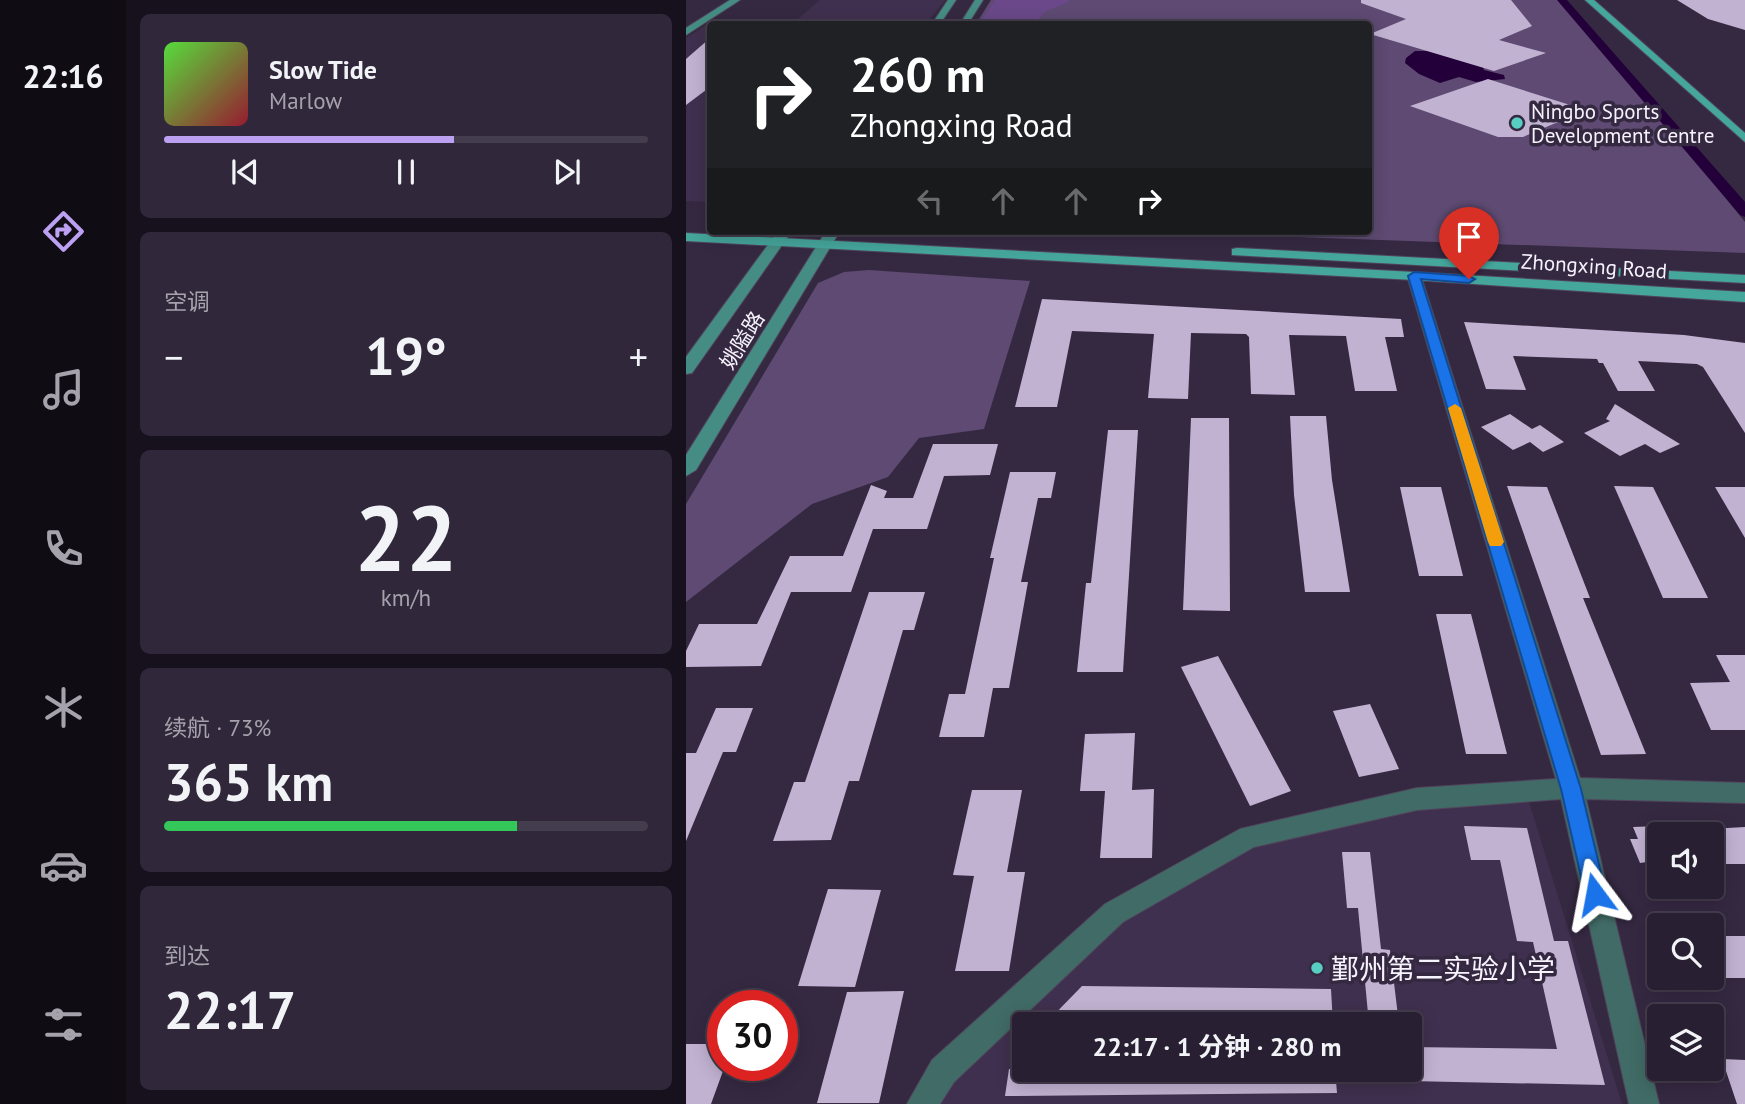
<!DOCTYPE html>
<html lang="zh">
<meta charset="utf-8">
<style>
body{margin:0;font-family:"PT Sans","Noto Sans SC",sans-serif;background:#30273a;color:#f1f3f6;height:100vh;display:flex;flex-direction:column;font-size:26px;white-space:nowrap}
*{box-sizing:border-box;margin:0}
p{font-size:23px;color:#a5a2ac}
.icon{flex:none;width:38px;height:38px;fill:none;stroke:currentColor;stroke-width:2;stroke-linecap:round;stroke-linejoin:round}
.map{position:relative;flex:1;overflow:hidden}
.panel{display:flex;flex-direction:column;gap:14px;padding:14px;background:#16111c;width:560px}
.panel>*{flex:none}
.guide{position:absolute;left:21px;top:21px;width:665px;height:214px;border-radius:7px;box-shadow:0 4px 18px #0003,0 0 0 2px #443d4d;background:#202124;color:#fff;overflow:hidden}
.controls{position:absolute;left:961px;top:822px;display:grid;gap:14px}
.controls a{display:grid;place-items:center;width:77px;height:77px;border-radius:7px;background:#281f32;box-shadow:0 4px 18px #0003,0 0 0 2px #443d4d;font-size:35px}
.speed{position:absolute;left:21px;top:990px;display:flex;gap:14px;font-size:35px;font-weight:700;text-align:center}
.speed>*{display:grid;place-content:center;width:91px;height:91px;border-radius:50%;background:#281f32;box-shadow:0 4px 18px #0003,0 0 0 2px #443d4d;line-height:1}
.speed .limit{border:10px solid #d22;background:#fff;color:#111}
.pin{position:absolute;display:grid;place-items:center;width:60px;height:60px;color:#fff;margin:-72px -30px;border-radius:50% 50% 50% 0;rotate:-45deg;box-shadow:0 0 7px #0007}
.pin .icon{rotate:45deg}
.me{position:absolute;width:77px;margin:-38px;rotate:347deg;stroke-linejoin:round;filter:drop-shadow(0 0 5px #0008)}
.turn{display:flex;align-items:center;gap:24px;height:147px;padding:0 28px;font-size:32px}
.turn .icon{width:91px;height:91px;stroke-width:2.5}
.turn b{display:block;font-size:49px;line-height:60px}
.lanes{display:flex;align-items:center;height:66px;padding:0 28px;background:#0003;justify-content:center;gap:35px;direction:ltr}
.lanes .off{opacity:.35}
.big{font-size:52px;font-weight:700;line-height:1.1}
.panel .card{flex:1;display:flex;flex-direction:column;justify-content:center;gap:10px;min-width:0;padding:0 24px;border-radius:10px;background:#30273a}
.panel .dial{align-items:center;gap:0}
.dial b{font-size:91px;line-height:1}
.song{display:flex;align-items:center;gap:21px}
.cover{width:84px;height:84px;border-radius:10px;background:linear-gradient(135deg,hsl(110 70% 55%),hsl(350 70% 35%))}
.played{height:7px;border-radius:4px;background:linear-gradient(90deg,#bca0f2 60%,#443d4d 60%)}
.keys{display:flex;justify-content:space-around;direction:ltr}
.heat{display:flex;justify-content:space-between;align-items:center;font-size:38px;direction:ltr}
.charge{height:10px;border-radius:5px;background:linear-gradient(90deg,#34c759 73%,#443d4d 0)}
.trip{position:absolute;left:326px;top:1012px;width:410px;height:70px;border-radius:7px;background:#281f32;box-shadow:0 4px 18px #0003,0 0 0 2px #443d4d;font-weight:700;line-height:70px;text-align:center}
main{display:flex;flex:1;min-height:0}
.dock{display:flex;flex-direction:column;width:126px;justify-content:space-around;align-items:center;background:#100c14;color:#a5a2ac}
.dock .icon{width:49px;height:49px}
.dock .active{color:#bca0f2}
.dock b{font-size:32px;color:#f1f3f6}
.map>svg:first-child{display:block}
.built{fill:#40304f;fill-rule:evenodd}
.green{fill:#5e4a72}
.forest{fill:#6a4889}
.water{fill:#23003a}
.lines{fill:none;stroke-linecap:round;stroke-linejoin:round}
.canal{fill:#23003a;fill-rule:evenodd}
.building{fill:#c2b2d2}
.street-casing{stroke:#50455c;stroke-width:2}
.secondary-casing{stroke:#50455c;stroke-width:2}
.primary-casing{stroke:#50455c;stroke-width:2}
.street{fill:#416b66;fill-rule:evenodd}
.secondary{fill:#458d84;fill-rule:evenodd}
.primary{fill:#45a69c;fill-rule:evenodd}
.route{fill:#1a73e8;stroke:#114b97;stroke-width:2}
.slow{fill:#f59e0b}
.poi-dot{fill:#57cec1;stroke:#352942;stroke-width:2.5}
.labels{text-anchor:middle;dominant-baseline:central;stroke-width:7;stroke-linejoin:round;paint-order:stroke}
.far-poi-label{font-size:21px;fill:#f7f3fd;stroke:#352942;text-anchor:start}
.far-street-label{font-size:21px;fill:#f7f3fd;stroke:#352942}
.near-poi-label{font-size:28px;fill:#f7f3fd;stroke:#352942;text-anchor:start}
</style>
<main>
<nav class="dock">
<b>22:16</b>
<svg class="icon active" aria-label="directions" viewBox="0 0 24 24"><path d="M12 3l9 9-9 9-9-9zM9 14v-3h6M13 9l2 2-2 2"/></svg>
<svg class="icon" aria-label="music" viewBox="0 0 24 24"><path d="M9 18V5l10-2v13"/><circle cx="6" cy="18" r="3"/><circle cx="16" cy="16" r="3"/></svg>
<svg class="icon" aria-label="phone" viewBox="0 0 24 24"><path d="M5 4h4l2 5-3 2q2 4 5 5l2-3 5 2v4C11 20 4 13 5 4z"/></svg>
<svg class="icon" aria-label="climate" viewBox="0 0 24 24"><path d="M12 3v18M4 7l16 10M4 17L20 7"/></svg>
<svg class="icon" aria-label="car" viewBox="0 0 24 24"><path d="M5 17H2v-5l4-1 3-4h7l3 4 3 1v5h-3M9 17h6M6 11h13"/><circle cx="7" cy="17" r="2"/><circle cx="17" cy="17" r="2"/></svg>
<svg class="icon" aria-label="filters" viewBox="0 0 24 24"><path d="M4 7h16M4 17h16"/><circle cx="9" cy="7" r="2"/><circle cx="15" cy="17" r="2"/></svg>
</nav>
<section class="panel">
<div class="card">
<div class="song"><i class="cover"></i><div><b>Slow Tide</b><p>Marlow</p></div></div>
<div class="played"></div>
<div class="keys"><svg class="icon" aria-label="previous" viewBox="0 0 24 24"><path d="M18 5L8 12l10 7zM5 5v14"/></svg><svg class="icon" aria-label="pause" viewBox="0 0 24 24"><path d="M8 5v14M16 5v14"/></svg><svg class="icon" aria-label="next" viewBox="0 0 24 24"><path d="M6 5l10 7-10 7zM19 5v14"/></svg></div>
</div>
<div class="card"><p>空调</p>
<div class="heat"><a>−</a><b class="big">19°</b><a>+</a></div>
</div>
<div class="card dial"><b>22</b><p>km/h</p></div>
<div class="card"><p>续航 · 73%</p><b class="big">365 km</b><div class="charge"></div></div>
<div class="card"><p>到达</p><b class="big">22:17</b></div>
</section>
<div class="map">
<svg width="1059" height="1104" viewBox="0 0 1059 1104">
<rect width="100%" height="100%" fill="#352942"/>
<!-- built -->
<path class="built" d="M134 0H259L240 24H24V202L0 201V38L28 20 112 19Z
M840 792 936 1104H236L428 913 563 837ZM338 1024H723V1069H338Z"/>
<!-- green -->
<path class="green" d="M305 0H879L1059 222V253L442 231H682V24H290Z
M183 270 344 281 298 429 233 438 202 477 126 504 0 602V504L132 283 158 272Z"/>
<!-- forest -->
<path class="forest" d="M309 0H381L383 2 360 11 347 24H293Z"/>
<!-- water -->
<path class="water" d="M729 51H745L797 67 798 70 818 75 819 79 790 82 773 77 754 83 733 74 719 63 720 58Z"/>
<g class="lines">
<!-- canal -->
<path class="canal" d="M871 0H881L1059 202V217L1054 215Z"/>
</g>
<!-- building -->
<path class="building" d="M675 0H825L846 26 813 40 860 53 808 71 684 34 720 19 675 3Z
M991 0H1059V30L1022 19Z
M24 38V87L0 105V59Z
M802 79 900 110 837 137H812L724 106Z
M356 299 715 319 718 337H699L711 391H669L660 336 603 335 609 395 565 394 563 337 560 334 505 333 502 399 462 398 468 334 386 331 371 407H329Z
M778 322 998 335 1059 343V433L1017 367 1011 364 952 361 969 391H932L917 363H913L911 359 827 356 840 390 800 389Z
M929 404 966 427 994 444 974 453 959 444 934 456 898 433 924 421 920 419Z
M824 414 846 429 854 425 878 442 857 452 844 442 827 450 795 427Z
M604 416H640L646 480 664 592H619L608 495Z
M505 418H543L544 611 497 610Z
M422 430H452L437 672H391L400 583H405Z
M247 444H312L304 475 258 476 241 529H187L165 592H105L75 666 0 667V651L13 624H71L104 556H157L185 485 201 491 198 498H227Z
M324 472H370L365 498H352L335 582H342L323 688H307L298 737H253L263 694H279L308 558H304Z
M821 486 861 487 904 598H897L960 754 915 755Z
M928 486 967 487 1022 598H977Z
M714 487H755L777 576H733Z
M1029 487H1059V538Z
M183 592H239L228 630H217L173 781H163L145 840 87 841 108 782H119Z
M750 614H785L821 754H780Z
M1030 655H1059V730H1025L1004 683 1044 682Z
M532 656 605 791 564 806 495 667Z
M684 704 713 769 673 777 647 711Z
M30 708H67L50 752H37L0 841V753H10Z
M449 733 446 790 468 789 466 858H414L419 791H394L399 734Z
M286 790H336L321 872H339L323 971H269L288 876 267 875Z
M778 826 841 828 868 941H882L919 1085 723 1081V1047L871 1049 847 942 831 941 814 860H785Z
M973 826V889L972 890 961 862 954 863 944 839H952L947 827Z
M1059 827V864H1040L1023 829Z
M656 852H684L695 949 704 950 713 1024H683L672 908H661Z
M142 889 195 890 169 987 112 986Z
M1026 936H1059V978H1026Z
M396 986 645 989 647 1024H359Z
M218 991 193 1103H131L161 992Z
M0 1044H37V1071L25 1104H0Z
M1036 1059 1059 1060V1104H1051Z
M323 1069H649L651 1093 319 1096Z"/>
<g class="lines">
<!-- street casing -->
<g class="street-casing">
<path id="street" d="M728 272 735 276 894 778 1059 783V803L900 799 973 1104H943L875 799 731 810 568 847 437 922 268 1082 254 1104H221L246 1060 419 904 554 829 731 788 870 779 721 276Z"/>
</g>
<!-- secondary casing -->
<g class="secondary-casing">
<path id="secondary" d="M44 0H54L0 35V28Z
M262 0H270L254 24H246Z
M289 0H297L282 24H274Z
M92 231H106L6 373 0 374V357Z
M140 231H154L10 470 0 476V455Z"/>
</g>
<!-- primary casing -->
<g class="primary-casing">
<path id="primary" d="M899 0H908L1059 133V142Z
M0 233 728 272 1059 292V302L728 280 0 241Z
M551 248 1059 275V283L546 255V249Z"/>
</g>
<!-- street -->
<use href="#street" class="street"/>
<!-- secondary -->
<use href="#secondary" class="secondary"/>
<!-- primary -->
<use href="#primary" class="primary"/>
</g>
<!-- route -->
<path class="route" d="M728 272 783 276 789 279 783 283 735 279 895 789 920 894 917 901 909 904 902 901 899 894 875 789 722 276Z"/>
<!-- slow -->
<path class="slow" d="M769 404 775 408 818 542 815 546H804L802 542 762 408Z"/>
<!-- markers -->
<g class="poi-dot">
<circle cx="831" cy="123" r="7"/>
<circle cx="631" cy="968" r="7"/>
</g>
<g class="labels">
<!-- far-poi labels -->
<g class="far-poi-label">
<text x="845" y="111">Ningbo Sports<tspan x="845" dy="24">Development Centre</tspan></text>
</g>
<!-- far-street labels -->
<g class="far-street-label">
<text transform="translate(908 266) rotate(4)">Zhongxing Road</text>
<text transform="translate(56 340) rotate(-58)">姚隘路</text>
</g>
<!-- near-poi labels -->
<g class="near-poi-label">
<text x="645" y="968">鄞州第二实验小学</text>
</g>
</g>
</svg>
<div class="controls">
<a><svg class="icon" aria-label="sound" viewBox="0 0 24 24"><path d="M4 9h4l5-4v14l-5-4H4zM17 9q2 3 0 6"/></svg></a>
<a><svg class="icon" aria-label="search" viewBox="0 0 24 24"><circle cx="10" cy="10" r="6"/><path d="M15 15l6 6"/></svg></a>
<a><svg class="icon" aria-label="layers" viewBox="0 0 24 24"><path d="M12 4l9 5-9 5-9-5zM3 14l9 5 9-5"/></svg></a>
</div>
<div class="speed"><div class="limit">30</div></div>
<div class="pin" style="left:783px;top:279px;background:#d93025"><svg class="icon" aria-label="arrive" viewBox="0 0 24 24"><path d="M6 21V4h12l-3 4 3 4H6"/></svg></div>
<svg class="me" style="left:909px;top:894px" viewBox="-20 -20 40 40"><path d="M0-17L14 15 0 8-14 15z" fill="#1a73e8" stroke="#fff" stroke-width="4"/></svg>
<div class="trip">22:17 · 1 分钟 · 280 m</div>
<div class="guide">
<div class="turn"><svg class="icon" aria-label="right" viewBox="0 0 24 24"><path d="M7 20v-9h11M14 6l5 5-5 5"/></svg><div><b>260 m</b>Zhongxing Road</div></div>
<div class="lanes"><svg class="icon off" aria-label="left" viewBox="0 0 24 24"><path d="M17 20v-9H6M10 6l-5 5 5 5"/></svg><svg class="icon off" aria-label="ahead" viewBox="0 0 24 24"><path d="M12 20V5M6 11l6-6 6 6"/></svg><svg class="icon off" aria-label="ahead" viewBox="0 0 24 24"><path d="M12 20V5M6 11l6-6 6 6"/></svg><svg class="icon" aria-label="right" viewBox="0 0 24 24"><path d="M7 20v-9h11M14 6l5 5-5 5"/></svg></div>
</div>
</div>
</main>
